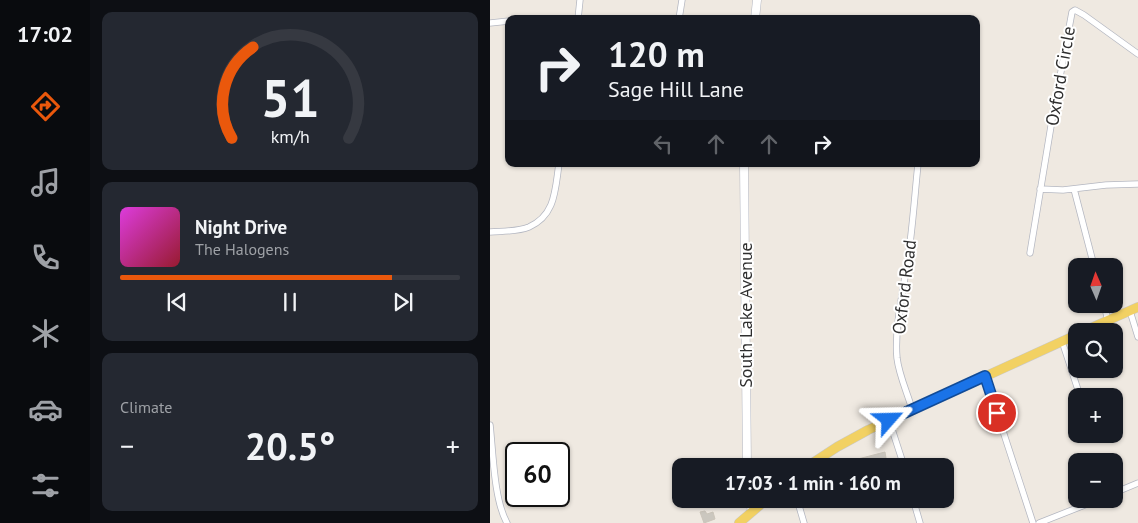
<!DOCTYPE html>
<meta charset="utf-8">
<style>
body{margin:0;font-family:"PT Sans",sans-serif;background:#242831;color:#f1f3f6;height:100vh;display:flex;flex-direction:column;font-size:19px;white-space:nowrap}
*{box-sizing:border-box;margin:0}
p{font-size:16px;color:#9ea1a6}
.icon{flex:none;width:28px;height:28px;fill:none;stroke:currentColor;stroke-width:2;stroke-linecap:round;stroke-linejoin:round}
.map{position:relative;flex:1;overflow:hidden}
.details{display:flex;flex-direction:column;gap:12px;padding:12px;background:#0d0f14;width:400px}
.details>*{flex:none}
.banner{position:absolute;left:15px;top:15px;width:475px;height:152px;border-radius:10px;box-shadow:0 1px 4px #0004;background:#171b24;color:#f1f3f6;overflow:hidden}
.needle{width:32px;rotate:358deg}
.tools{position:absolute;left:578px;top:258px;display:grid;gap:10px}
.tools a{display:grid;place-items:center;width:55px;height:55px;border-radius:10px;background:#171b24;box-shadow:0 1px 4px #0004;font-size:25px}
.speed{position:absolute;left:15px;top:442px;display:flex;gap:10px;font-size:25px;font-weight:700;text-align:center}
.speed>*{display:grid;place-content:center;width:65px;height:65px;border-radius:50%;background:#171b24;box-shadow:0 1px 4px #0004;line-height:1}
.speed .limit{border:2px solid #111;border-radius:8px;background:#fff;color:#111}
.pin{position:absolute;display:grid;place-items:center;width:42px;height:42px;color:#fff;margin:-21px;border:2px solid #fff;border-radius:50%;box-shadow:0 1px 5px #0007}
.me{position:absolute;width:55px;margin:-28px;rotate:65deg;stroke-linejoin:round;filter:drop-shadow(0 0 4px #0008)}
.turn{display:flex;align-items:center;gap:18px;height:105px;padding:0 20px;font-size:22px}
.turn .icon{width:65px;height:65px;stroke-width:2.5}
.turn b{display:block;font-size:35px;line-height:42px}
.lanes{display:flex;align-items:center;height:48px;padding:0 20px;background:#0003;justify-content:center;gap:25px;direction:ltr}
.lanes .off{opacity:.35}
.big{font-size:38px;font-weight:800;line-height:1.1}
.details .card{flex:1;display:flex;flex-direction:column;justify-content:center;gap:8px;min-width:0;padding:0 18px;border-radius:10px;background:#242831}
.details .dial{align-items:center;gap:0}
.dial svg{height:130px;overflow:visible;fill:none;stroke:#363941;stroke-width:7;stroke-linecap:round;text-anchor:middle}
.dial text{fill:#f1f3f6;stroke:none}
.song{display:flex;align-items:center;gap:15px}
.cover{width:60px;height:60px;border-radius:8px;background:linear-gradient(135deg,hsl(300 70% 55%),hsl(350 70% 35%))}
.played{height:5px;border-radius:2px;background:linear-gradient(90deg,#ea580c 80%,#363941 80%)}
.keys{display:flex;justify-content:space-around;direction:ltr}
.heat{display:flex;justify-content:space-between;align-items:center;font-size:28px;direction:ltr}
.trip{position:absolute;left:182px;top:458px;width:282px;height:50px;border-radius:10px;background:#171b24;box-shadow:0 1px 4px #0004;font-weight:800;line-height:50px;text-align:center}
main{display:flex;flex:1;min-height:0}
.dock{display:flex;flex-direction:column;width:90px;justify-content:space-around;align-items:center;background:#090b0e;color:#9ea1a6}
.dock .icon{width:35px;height:35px}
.dock .on{color:#ea580c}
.dock b{font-size:22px;color:#f1f3f6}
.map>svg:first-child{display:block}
.building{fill:#cbc7bf;stroke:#cbc5ba}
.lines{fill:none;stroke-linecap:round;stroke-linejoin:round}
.street-casing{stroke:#b4b7c1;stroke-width:7}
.secondary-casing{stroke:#b4b7c1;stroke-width:9}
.primary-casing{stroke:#c9c9c9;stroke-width:10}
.street{stroke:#fff;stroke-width:5.5}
.secondary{stroke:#fff;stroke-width:8}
.primary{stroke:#f2d163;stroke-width:9}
.route-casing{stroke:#114b97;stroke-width:12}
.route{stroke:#1a73e8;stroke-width:9}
.labels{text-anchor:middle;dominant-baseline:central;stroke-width:4;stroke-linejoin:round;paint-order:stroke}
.street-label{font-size:18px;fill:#2e2e2e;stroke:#fff}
</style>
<main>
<nav class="dock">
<b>17:02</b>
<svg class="icon on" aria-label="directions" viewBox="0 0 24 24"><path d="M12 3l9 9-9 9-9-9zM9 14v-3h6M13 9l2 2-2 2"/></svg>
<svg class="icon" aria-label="music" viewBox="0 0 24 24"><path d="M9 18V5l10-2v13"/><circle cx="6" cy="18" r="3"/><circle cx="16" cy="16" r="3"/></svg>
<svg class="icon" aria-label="phone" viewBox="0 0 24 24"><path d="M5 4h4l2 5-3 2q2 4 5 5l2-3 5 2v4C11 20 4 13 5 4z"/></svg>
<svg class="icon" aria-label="climate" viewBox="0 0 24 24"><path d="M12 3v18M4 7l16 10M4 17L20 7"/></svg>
<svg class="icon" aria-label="car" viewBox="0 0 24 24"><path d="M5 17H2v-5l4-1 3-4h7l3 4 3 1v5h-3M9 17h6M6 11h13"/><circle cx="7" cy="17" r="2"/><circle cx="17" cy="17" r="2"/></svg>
<svg class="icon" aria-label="filters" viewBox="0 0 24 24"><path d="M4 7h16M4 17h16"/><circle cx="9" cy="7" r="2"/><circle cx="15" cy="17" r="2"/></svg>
</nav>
<section class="details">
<div class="card dial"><svg viewBox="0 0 100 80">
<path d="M14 69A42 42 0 1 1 86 69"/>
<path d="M14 69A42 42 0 0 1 27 13" stroke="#ea580c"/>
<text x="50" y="56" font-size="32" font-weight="700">51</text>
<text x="50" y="72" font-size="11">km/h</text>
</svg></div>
<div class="card">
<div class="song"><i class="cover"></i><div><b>Night Drive</b><p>The Halogens</p></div></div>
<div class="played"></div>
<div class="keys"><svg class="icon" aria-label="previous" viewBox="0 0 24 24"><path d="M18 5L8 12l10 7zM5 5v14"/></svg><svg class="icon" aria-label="pause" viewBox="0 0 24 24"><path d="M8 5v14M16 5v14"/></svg><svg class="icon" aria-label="next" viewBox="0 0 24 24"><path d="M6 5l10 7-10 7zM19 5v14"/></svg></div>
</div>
<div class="card"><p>Climate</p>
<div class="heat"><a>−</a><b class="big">20.5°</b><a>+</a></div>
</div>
</section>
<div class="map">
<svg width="648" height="523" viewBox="0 0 648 523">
<rect width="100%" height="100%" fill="#efe9e1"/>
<!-- building -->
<path class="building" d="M395 452 396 458 392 459 394 465 380 466V463L370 465 368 459Z
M215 511 217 514 223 512 225 519 214 523 210 512Z"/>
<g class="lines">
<!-- street casing -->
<g class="street-casing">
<path id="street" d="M88 19 90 0
M189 19 192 0
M0 23 19 21
M550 189 573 190 616 185 648 184
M584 189 604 266
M0 232C12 231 27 232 39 227 66 215 65 189 69 164
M540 253 562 120 582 12 585 10 594 15 648 54
M614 304 618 321
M640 311 648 337
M572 341 590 396
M495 376 543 523
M422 409C417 392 409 375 407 358 404 325 415 284 419 251 423 222 425 193 428 164
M399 420 414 466
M0 425C3 452 4 500 17 523
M624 493 648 483
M307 499 314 523
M423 499 430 523
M549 523 610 499"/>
</g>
<!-- secondary casing -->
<g class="secondary-casing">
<path id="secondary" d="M265 19 267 0
M254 164 257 466
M259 499 262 511"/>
</g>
<!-- primary casing -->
<g class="primary-casing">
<path id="primary" d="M594 331 648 307
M318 466 347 447 378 430 586 335
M249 523 277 499"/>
</g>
<!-- street -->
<use href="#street" class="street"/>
<!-- secondary -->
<use href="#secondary" class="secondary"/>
<!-- primary -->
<use href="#primary" class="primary"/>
</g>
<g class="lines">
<!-- route casing -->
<g class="route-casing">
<path id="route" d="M399 420 495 376 507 413"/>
</g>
<!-- route -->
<use href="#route" class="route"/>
</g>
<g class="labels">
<!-- street labels -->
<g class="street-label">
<text transform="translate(570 76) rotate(-80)">Oxford Circle</text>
<text transform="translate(414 287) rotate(-83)">Oxford Road</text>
<text transform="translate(255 315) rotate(-90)">South Lake Avenue</text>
</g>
</g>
</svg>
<div class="tools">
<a><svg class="needle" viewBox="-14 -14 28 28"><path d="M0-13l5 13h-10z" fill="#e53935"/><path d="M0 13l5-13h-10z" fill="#9ea1a6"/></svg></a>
<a><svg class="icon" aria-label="search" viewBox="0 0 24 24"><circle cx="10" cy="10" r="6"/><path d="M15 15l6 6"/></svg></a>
<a>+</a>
<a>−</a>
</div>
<div class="speed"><div class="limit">60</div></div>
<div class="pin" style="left:507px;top:413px;background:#d93025"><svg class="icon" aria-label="arrive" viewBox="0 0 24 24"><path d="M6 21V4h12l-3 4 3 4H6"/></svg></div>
<svg class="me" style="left:399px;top:420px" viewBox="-20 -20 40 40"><path d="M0-17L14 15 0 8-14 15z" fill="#1a73e8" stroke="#fff" stroke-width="4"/></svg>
<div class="trip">17:03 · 1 min · 160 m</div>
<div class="banner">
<div class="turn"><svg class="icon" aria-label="right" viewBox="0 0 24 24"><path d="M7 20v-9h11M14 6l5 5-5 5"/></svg><div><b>120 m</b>Sage Hill Lane</div></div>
<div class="lanes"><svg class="icon off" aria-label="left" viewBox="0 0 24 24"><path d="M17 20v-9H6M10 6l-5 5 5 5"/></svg><svg class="icon off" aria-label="ahead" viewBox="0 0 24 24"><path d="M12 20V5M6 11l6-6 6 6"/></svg><svg class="icon off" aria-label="ahead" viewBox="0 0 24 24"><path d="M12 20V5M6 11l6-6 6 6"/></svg><svg class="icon" aria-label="right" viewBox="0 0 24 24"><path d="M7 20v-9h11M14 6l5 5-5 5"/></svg></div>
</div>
</div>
</main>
